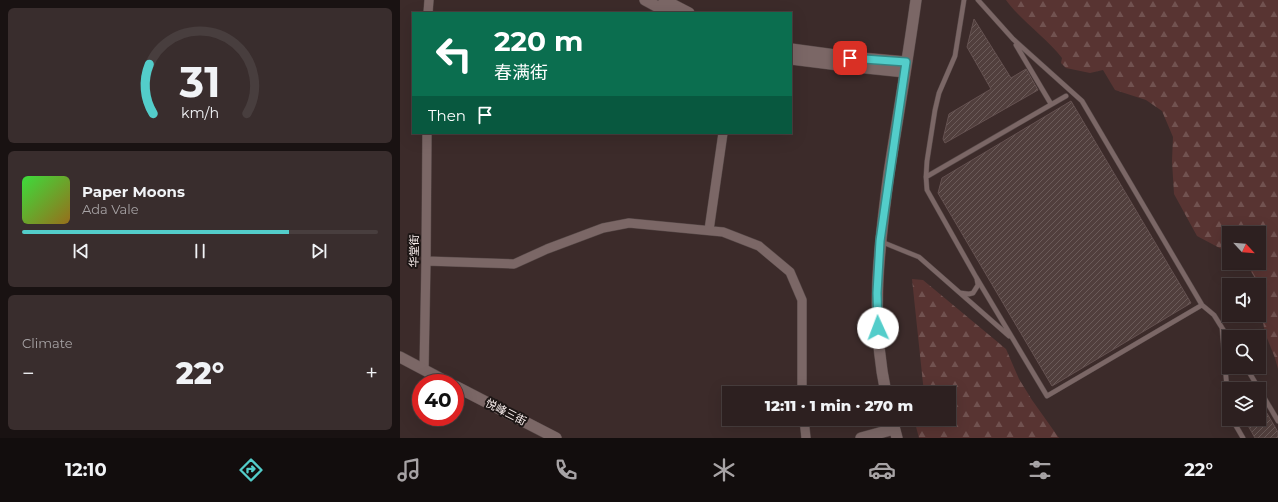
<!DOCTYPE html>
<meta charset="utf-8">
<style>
body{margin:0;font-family:Montserrat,"Noto Sans SC",sans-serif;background:#392d2d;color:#f1f3f6;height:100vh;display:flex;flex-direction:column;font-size:15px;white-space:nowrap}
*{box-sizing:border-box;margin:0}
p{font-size:13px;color:#a7a3a5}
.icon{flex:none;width:22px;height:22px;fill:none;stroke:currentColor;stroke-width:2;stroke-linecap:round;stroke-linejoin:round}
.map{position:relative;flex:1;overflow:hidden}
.panel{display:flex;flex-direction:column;gap:8px;padding:8px;background:#191212;width:400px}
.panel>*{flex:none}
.guide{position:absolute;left:12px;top:12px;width:380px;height:122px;border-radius:0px;box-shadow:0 4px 16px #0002,0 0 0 1px #483e3e;background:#0b6e4f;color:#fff;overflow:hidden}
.needle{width:26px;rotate:116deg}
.fabs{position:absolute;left:822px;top:226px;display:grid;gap:8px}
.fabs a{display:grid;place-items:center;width:44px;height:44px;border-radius:0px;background:#2d2020;box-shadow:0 4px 16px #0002,0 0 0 1px #483e3e;font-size:20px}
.speed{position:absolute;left:12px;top:374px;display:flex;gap:8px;font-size:20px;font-weight:700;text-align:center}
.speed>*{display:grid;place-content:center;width:52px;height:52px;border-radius:50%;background:#2d2020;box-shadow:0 4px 16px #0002,0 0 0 1px #483e3e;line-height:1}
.speed .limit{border:6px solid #d22;background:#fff;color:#111}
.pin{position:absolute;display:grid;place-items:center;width:34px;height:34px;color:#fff;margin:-17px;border-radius:8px;box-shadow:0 2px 6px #0006}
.me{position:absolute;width:44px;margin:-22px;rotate:358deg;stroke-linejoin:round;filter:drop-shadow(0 0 3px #0008)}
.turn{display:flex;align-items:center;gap:14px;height:84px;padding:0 16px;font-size:18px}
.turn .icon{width:52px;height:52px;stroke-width:2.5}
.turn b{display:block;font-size:28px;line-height:34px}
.then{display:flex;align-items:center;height:38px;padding:0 16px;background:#0003;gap:8px;font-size:15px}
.big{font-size:30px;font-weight:800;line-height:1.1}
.panel .widget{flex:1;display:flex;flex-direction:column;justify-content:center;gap:6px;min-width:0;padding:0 14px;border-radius:6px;background:#392d2d}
.panel .dial{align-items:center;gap:0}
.dial svg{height:104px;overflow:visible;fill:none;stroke:#483e3e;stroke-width:7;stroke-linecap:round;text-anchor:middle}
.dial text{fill:#f1f3f6;stroke:none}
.song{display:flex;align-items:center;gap:12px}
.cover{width:48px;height:48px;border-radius:6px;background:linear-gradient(135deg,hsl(120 70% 55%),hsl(40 70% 35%))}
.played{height:4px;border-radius:2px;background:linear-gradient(90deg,#53cdca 75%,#483e3e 75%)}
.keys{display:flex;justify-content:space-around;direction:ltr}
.heat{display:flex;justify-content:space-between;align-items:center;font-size:22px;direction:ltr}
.trip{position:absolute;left:322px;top:386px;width:234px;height:40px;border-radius:0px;background:#2d2020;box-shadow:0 4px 16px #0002,0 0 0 1px #483e3e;font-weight:800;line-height:40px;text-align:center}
.tab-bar{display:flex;height:64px;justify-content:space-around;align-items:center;background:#120d0d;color:#a7a3a5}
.tab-bar .icon{width:28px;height:28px}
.tab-bar .active{color:#53cdca}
.tab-bar b{font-size:18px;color:#f1f3f6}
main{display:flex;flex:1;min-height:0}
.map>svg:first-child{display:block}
.forest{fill:url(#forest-firs)}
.building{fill:url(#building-hatch);stroke:#655251}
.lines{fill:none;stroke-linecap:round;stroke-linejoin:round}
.service-casing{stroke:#564847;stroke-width:5.5}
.minor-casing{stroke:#564847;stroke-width:10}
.tertiary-casing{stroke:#564847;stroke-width:12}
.service{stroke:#7b6766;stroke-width:4.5}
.minor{stroke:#7b6766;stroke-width:9}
.tertiary{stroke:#7b6766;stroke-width:11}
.route-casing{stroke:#368583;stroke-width:10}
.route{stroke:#53cdca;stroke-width:7}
.labels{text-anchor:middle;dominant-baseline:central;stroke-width:4;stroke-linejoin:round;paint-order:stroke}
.street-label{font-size:11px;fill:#fcf1f0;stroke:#1d1615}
</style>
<main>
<section class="panel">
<div class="widget dial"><svg viewBox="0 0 100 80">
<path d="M14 69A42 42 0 1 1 86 69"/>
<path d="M14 69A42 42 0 0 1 11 31" stroke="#53cdca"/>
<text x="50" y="56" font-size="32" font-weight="700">31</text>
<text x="50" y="72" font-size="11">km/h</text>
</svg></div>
<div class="widget">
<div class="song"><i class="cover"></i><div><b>Paper Moons</b><p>Ada Vale</p></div></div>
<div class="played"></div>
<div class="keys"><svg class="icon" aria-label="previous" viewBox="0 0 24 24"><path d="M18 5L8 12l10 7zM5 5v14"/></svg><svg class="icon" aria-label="pause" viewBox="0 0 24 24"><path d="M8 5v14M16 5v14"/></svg><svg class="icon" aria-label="next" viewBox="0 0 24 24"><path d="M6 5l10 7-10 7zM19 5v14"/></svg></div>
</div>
<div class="widget"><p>Climate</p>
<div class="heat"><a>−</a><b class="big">22°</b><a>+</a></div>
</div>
</section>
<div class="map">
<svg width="878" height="438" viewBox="0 0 878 438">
<defs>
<pattern id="forest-firs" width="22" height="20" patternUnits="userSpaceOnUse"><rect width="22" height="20" fill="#583432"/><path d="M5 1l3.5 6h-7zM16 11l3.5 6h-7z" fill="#715250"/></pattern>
<pattern id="building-hatch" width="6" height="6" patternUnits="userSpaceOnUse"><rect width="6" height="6" fill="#513f3d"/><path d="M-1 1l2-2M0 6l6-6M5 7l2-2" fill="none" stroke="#6b5b59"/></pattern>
</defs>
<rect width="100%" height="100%" fill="#3c2b2a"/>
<!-- forest -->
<path class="forest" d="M606 0H878V369L875 358 865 333 860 306 859 285 849 268 844 263H859V233H829V253L797 236 774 194 772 161 773 137 762 111 746 100 715 90 703 70 690 73 666 68 661 63 662 58C646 37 622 22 606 0Z
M512 279 523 280 606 349 619 379 632 400 659 438H519L514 419H549V393H524Z"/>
<!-- building -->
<path class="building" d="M574 19 611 78 626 69 638 90 545 143 543 139 549 114 591 89 567 47Z
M671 101 791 303 652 386 538 193 542 178Z
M865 410 878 432V438H855L846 422 851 419H859V414Z"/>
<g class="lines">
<!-- service casing -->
<g class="service-casing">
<path id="service" d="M564 0 555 56 539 93 535 110 527 161 526 177 527 190 576 277 647 396 802 305 682 101 613 39 578 0
M616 45 651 104
M526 177 666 96
M482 242 519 257 609 336
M561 293 569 294 573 293 578 285 577 280
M802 305 814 315 829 339
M822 328 829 414
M846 367 878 421
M859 406 866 402
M832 419 843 438"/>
</g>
<!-- minor casing -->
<g class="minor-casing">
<path id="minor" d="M28 13 29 0
M309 230 323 133
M26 261 114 264 147 249 203 228 229 223 323 232 359 246 390 272 402 300V393
M24 370 26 261 27 133
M404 419 406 438"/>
</g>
<!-- tertiary casing -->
<g class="tertiary-casing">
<path id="tertiary" d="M245 0 269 13
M264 0 289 13
M391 49 450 57 506 62
M391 59 447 66 505 72
M0 357 49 383
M55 386 156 438
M486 393C470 319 479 247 489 173 498 116 508 58 516 0
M492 419 497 438
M461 438 494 429"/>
</g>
<!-- service -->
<use href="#service" class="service"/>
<!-- minor -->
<use href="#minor" class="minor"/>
<!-- tertiary -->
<use href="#tertiary" class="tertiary"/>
</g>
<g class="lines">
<!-- route casing -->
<g class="route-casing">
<path id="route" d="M450 58 506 62 480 241 477 293 478 328"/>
</g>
<!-- route -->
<use href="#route" class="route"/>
</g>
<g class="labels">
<!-- street labels -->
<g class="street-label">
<text transform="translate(14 251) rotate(-89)">华堂街</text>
<text transform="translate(106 412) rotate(27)">悦峰三街</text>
</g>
</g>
</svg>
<div class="fabs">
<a><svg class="needle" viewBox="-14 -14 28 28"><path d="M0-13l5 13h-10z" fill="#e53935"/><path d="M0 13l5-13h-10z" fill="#a7a3a5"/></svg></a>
<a><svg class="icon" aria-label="sound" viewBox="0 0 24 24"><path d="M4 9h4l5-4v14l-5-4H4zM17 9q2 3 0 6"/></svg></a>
<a><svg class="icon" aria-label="search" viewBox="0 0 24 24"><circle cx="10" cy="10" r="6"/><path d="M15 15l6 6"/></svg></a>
<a><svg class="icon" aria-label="layers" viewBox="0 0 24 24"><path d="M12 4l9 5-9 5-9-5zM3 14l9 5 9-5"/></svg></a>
</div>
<div class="speed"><div class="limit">40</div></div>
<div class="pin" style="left:450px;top:58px;background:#d93025"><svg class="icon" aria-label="arrive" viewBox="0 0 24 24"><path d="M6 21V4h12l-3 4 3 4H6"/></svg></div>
<svg class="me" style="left:478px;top:328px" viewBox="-20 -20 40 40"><circle r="19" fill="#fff"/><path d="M0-13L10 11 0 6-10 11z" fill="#53cdca"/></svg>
<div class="trip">12:11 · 1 min · 270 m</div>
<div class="guide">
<div class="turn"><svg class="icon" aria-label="left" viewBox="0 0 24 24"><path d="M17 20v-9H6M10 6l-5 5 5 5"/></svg><div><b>220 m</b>春满街</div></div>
<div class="then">Then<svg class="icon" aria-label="arrive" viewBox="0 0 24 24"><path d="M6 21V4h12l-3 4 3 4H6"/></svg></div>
</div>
</div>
</main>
<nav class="tab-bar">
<b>12:10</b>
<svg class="icon active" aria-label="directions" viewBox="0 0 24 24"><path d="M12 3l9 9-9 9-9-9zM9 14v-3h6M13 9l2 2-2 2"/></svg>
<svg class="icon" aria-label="music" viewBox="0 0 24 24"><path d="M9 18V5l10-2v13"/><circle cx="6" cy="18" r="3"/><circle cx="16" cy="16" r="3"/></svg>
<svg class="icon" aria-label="phone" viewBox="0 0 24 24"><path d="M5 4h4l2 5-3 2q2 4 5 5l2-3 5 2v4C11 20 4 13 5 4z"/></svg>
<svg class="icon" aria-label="climate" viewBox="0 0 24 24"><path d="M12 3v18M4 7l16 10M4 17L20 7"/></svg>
<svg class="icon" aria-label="car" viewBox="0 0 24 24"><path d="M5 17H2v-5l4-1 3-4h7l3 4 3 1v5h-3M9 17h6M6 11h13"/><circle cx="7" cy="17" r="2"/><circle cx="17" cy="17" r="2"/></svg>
<svg class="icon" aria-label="filters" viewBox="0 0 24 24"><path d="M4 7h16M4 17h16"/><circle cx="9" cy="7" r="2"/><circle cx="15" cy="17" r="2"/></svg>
<b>22°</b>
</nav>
